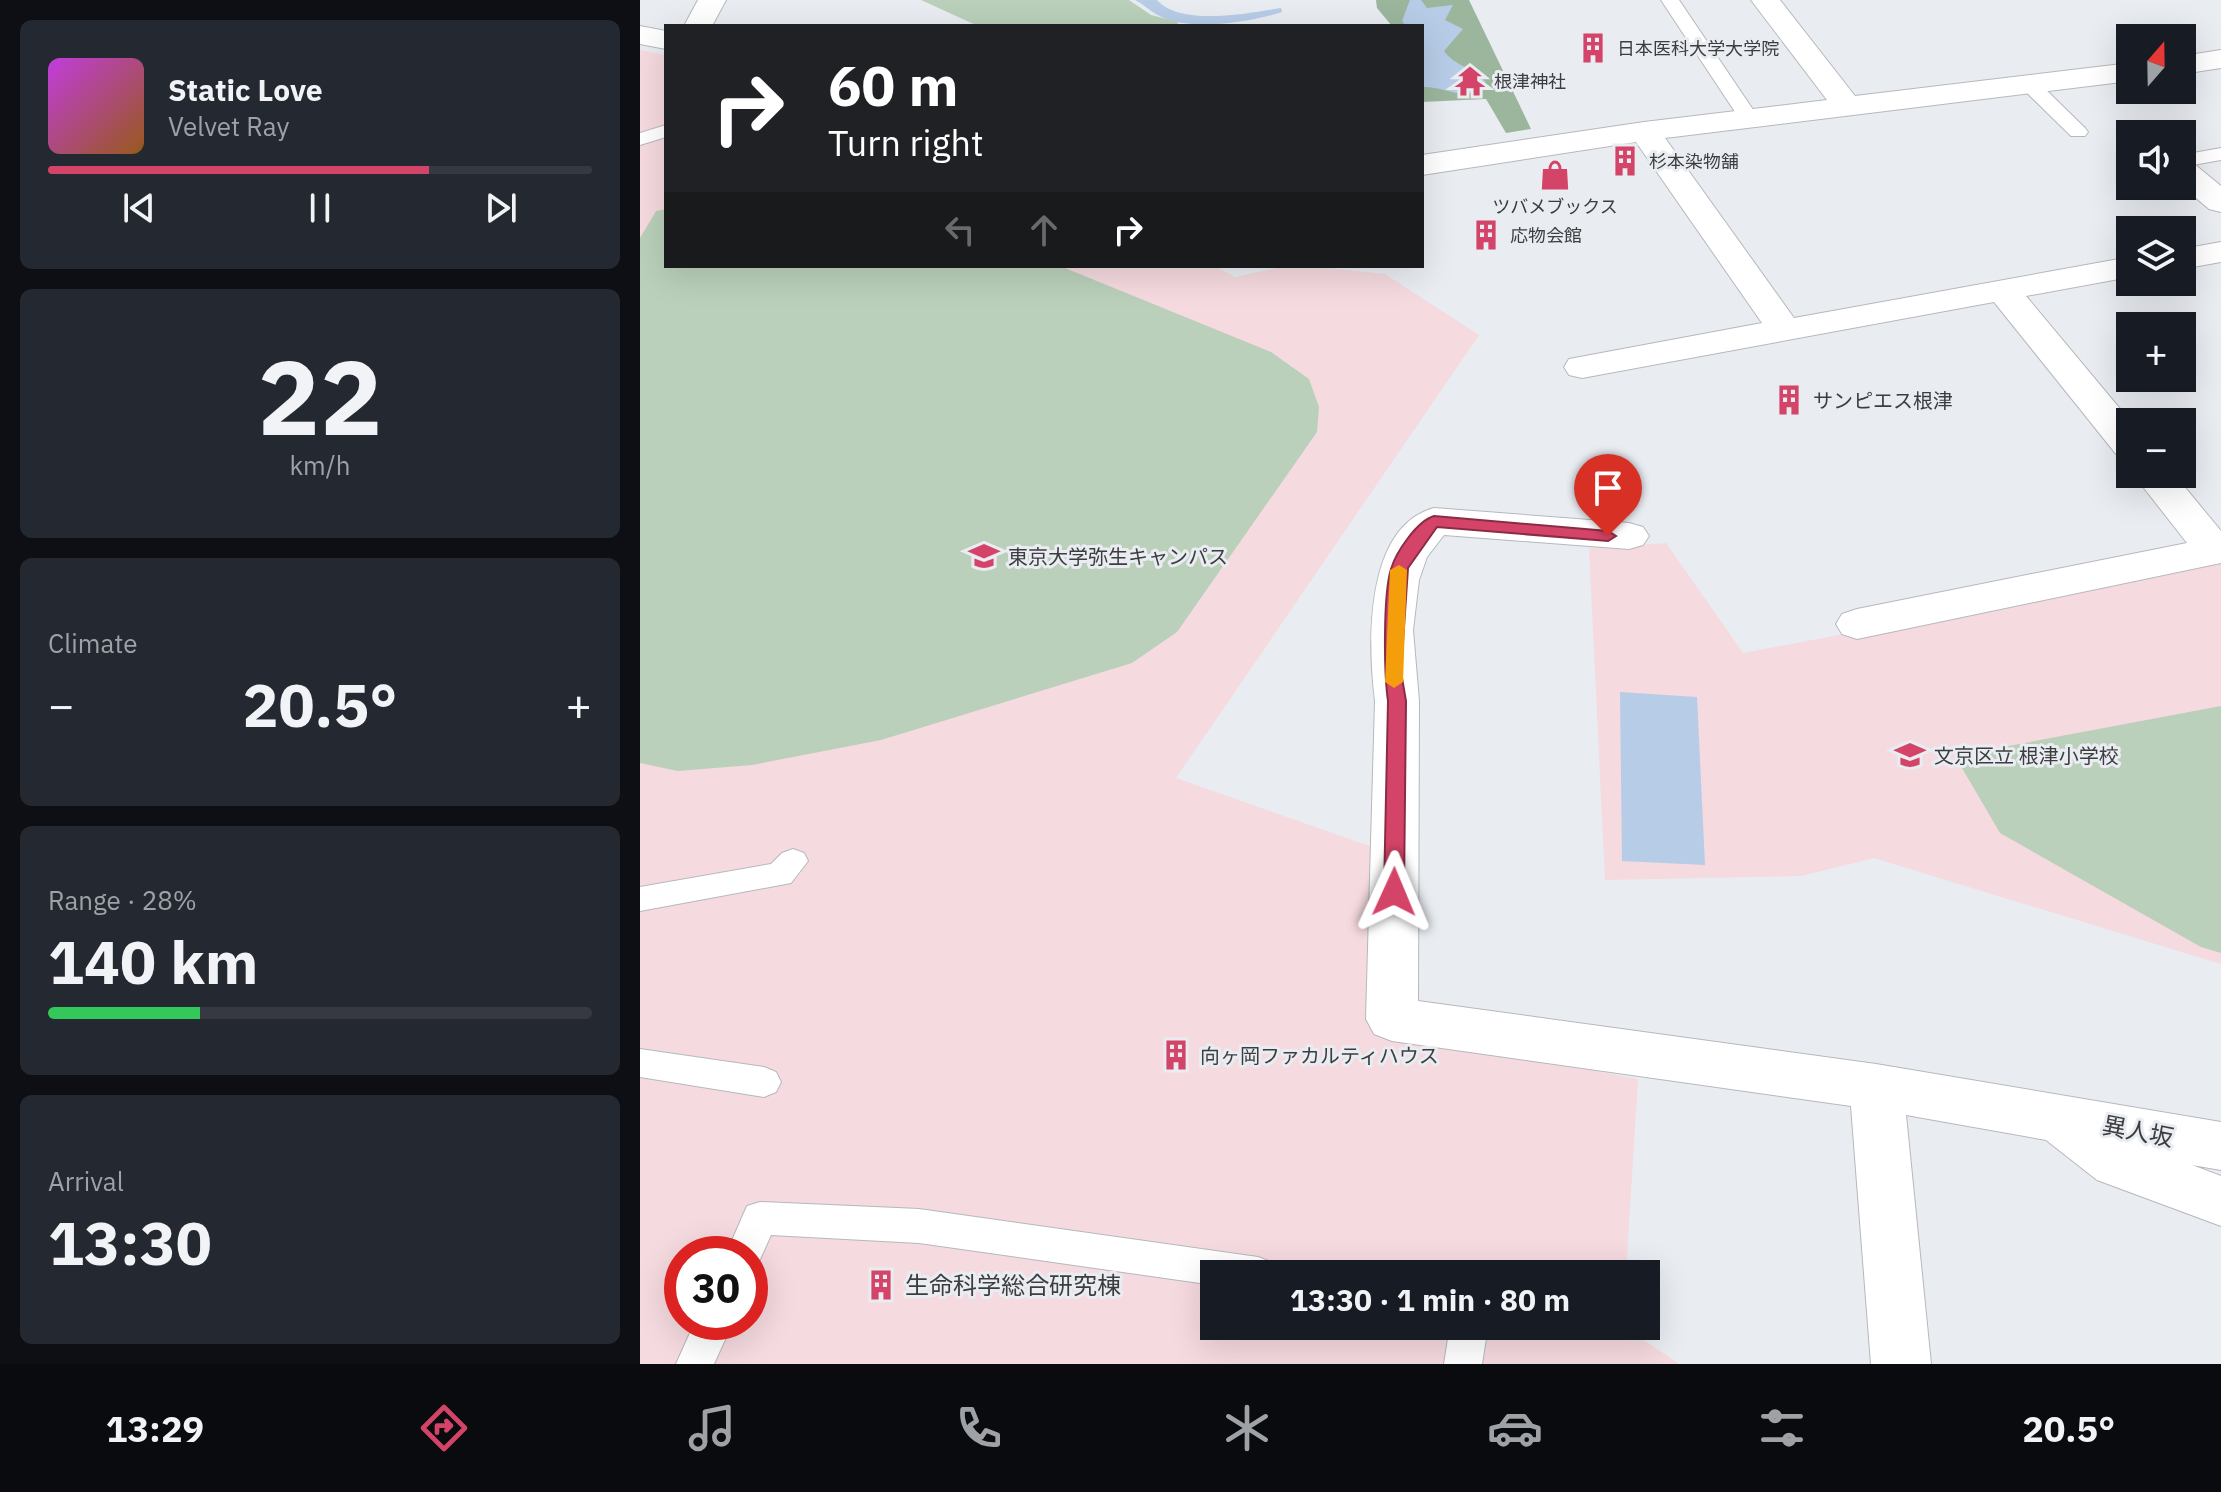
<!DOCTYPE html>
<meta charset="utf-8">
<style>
body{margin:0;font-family:"IBM Plex Sans","Noto Sans JP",sans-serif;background:#242831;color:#f1f3f6;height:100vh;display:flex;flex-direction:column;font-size:30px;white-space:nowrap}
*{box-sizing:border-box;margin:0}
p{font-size:26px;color:#9ea1a6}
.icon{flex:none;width:44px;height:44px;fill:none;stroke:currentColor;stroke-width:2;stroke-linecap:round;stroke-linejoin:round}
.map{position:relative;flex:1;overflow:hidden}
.side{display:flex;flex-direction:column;gap:20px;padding:20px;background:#0d0f14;width:640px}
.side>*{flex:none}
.guide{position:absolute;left:24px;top:24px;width:760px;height:244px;border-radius:0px;box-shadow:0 8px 32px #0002;background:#202124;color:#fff;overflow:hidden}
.needle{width:52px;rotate:20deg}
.fabs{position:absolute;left:1476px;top:24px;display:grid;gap:16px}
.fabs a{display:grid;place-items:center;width:80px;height:80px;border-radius:0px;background:#171b24;box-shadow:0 8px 32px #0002;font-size:40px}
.speed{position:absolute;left:24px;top:1236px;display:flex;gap:16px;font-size:40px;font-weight:700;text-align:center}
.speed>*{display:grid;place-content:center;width:104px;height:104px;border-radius:50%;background:#171b24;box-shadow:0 8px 32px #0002;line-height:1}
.speed .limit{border:12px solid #d22;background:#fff;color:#111}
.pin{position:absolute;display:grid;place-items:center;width:68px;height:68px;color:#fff;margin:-82px -34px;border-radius:50% 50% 50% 0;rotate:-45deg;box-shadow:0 0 8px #0007}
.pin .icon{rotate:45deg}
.me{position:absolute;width:88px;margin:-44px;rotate:1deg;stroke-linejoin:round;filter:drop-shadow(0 0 6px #0008)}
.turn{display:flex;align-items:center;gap:28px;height:168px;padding:0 32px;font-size:36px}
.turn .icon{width:104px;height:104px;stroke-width:2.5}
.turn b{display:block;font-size:56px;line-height:68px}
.lanes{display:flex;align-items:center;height:76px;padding:0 32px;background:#0003;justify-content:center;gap:40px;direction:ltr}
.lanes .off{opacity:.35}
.big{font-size:60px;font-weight:700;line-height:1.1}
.side .widget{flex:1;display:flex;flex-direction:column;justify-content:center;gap:12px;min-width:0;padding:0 28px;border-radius:12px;background:#242831}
.side .dial{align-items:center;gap:0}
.dial b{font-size:104px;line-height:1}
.song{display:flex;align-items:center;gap:24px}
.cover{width:96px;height:96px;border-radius:12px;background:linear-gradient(135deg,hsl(290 70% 55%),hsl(30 70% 35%))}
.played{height:8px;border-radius:4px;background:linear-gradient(90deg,#d44468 70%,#363941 70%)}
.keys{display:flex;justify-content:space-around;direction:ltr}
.heat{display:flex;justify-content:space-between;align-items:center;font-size:44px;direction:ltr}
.charge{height:12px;border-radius:6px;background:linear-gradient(90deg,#34c759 28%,#363941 0)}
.trip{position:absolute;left:560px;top:1260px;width:460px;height:80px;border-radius:0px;background:#171b24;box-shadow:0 8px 32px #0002;font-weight:700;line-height:80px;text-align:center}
.dock{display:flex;height:128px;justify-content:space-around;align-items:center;background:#090b0e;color:#9ea1a6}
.dock .icon{width:56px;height:56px}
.dock .active{color:#d44468}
.dock b{font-size:36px;color:#f1f3f6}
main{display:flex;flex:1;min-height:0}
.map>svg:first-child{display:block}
.education{fill:#f5dadf;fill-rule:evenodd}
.green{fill:#bad0ba}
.forest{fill:#9cb69d}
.water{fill:#b7cce7}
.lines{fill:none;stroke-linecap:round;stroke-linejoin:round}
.service-casing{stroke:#b6b8bd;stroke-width:2}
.minor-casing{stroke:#b6b8bd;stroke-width:2}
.service{fill:#fff;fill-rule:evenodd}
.minor{fill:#fff;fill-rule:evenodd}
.route{fill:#d44468;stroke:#8a2c44;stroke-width:2}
.slow{fill:#f59e0b}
.labels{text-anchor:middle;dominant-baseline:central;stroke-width:6;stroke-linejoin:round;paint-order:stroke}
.far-poi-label{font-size:18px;fill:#3c3d3f;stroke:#e9ecf1;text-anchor:start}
.poi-label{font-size:20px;fill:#3c3d3f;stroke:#e9ecf1;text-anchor:start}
.near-street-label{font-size:24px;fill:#3c3d3f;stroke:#e9ecf1}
.near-poi-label{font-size:24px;fill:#3c3d3f;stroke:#e9ecf1;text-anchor:start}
</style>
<main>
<section class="side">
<div class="widget">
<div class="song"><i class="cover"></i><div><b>Static Love</b><p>Velvet Ray</p></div></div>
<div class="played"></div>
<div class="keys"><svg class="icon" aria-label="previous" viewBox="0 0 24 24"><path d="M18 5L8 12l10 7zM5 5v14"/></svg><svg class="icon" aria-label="pause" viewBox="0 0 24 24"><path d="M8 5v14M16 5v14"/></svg><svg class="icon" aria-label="next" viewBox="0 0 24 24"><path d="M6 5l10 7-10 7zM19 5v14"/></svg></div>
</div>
<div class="widget dial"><b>22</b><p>km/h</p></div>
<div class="widget"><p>Climate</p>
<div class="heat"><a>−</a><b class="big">20.5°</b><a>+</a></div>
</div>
<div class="widget"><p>Range · 28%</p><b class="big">140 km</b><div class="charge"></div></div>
<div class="widget"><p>Arrival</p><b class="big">13:30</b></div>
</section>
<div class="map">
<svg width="1581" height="1364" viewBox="0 0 1581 1364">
<rect width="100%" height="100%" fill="#e9ecf1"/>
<!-- education -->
<path class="education" d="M0 50 26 55V266H575L595 277 646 266H669L745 274 839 335 536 778 732 847V1029L998 1079 986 1274H574V1326H983L1039 1364H0ZM42 1254H110V1322H42Z
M1026 543 1103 653 1581 563V964L1234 858 1161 876 965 880 949 548Z"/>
<!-- green -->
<path class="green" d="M281 0H489L511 15 538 22 537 26H338Z
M26 209V266H420L631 352 669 379 679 407 677 432 537 632 492 663 241 740 112 765 38 771 0 763V238L16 211Z
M1581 706V953L1561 947 1360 833 1315 756Z"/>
<!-- forest -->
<path class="forest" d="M736 0H829L891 129 866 133 846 99 782 102V26H752L737 8Z"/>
<!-- water -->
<path class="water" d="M495 0H517C541 27 609 13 641 8L642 12C611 22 545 33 516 14 509 10 503 4 495 0Z
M770 0H781L787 8 813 5 805 20 823 29 804 51C815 67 835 67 846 83 829 105 806 86 782 87V26H766L762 21Z
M980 692 1057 697 1065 865 982 861Z"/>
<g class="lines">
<!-- service casing -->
<g class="service-casing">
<path id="service" d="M1021 0H1039L1120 120 1117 124H1103Z
M1392 81 1399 83 1445 128 1448 132 1445 136H1431L1385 91V83Z
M26 125V137L0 145V133Z
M1581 148V160L1542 167V155Z
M153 849 164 853 168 861 151 883 0 911V887L131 864 142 853Z
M0 1049 124 1067 136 1072 141 1082 136 1092 124 1097 0 1077Z
M120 1202 279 1209 618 1257 631 1262 636 1274H574V1285L279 1243 131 1235 117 1266 110 1269V1254H86L107 1206Z
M55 1322H93L74 1364H36Z
M810 1326H848L842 1364H804Z"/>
</g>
<!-- minor casing -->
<g class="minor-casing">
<path id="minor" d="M58 0H86L72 26H44Z
M1111 0H1140L1215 96 1490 63V81L1025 138 1154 318 1490 257V277L1386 296 1491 422 1490 458 1476 454 1354 302 942 378 929 375 924 367 929 359 1122 323 996 142 782 175V155L1004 122 1187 100Z
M0 26 26 31V49L0 44Z
M1581 50V68L1542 74V56Z
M1542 160 1553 163 1581 186V212L1569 209 1542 186Z
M1581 242V262L1542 269V249Z
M1493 474H1534L1581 531V563L1217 639 1202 634 1196 624 1202 614 1217 609 1547 543Z
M794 508 989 523 1003 527 1009 536 1003 545 989 549 804 535 787 557 779 580 773 630 779 701 778 1001 1236 1064 1581 1122V1170L1552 1165 1581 1176V1226L1457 1180 1406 1140 1266 1115 1291 1364H1231L1211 1106 752 1041 734 1034 726 1019 735 701C728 645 724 527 794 508Z"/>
</g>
<!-- service -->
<use href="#service" class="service"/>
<!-- minor -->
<use href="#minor" class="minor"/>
</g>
<!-- route -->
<path class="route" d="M794 516 968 531 976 536 968 541 797 527 768 568 761 672 766 701 764 892 754 900 744 892 748 701C744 673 743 595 751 569 756 552 777 521 794 516Z"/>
<!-- slow -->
<path class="slow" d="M759 565 767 570 763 682 754 688 745 682 750 570Z"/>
<!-- icons -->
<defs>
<g id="building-bare" transform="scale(2.4)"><path d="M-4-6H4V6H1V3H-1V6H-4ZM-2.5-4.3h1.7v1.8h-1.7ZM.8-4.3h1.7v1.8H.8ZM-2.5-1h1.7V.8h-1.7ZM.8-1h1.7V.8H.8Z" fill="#d44468" stroke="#e9ecf1" stroke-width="2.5" paint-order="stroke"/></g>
<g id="temple-bare" transform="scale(2.4)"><path d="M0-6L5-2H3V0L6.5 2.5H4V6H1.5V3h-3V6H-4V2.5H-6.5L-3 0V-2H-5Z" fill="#d44468" stroke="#e9ecf1" stroke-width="2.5" paint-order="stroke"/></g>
<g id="shop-bare" transform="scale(2.4)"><path d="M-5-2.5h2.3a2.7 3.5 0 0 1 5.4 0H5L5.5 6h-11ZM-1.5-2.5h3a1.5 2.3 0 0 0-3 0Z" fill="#d44468" stroke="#e9ecf1" stroke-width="2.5" paint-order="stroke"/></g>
<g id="university-bare" transform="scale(2.4)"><path d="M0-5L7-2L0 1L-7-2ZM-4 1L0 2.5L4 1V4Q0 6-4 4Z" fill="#d44468" stroke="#e9ecf1" stroke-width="2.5" paint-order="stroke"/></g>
<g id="school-bare" transform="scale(2.4)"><path d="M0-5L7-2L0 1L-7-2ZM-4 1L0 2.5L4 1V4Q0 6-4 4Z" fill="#d44468" stroke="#e9ecf1" stroke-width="2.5" paint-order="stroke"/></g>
</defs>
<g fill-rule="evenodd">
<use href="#building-bare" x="953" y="48"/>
<use href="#temple-bare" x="830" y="81"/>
<use href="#building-bare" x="985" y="161"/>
<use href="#shop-bare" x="915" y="175"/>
<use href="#building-bare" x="846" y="235"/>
<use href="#building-bare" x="1149" y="400"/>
<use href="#university-bare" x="344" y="556"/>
<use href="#school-bare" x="1270" y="755"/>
<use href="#building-bare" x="536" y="1055"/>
<use href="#building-bare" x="241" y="1285"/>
</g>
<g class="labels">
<!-- far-poi labels -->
<g class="far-poi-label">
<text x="977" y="48">日本医科大学大学院</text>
<text x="854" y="81">根津神社</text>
<text x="1009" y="161">杉本染物舗</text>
<text x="915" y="206" text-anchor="middle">ツバメブックス</text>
<text x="870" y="235">応物会館</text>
</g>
<!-- poi labels -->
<g class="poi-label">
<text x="1173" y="400">サンピエス根津</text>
<text x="368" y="556">東京大学弥生キャンパス</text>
<text x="1294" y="755">文京区立 根津小学校</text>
<text x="560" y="1055">向ヶ岡ファカルティハウス</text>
</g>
<!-- near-street labels -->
<g class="near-street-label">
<text transform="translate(1498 1131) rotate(11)">異人坂</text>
</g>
<!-- near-poi labels -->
<g class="near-poi-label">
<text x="265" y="1285">生命科学総合研究棟</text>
</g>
</g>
</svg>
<div class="fabs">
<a><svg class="needle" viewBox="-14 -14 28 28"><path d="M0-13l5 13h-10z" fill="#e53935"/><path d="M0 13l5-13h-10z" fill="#9ea1a6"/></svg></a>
<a><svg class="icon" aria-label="sound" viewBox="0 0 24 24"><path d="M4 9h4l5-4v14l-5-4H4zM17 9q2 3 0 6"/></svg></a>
<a><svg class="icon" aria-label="layers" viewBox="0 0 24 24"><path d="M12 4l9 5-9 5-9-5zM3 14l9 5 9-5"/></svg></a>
<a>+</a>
<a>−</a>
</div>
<div class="speed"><div class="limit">30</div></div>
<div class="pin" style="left:968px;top:536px;background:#d93025"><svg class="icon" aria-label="arrive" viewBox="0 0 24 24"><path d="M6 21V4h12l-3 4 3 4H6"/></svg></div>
<svg class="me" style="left:754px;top:892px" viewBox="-20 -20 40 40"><path d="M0-17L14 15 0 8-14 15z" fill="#d44468" stroke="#fff" stroke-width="4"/></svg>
<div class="trip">13:30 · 1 min · 80 m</div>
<div class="guide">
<div class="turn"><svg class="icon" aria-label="right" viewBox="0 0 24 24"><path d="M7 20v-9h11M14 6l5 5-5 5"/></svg><div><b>60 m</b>Turn right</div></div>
<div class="lanes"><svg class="icon off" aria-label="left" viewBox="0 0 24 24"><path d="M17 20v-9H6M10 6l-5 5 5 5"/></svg><svg class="icon off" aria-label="ahead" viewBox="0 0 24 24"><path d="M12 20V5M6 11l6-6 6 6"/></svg><svg class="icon" aria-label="right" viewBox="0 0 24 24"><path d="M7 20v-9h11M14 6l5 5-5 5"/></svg></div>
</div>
</div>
</main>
<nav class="dock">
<b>13:29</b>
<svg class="icon active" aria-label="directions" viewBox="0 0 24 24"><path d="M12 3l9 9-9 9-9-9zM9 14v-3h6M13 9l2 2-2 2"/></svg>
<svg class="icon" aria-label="music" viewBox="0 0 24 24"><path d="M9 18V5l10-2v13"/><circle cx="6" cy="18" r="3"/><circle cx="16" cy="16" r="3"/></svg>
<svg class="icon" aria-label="phone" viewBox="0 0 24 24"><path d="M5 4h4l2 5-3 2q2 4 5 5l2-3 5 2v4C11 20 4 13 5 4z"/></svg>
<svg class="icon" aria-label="climate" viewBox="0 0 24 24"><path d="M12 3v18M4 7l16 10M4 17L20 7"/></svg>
<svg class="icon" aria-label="car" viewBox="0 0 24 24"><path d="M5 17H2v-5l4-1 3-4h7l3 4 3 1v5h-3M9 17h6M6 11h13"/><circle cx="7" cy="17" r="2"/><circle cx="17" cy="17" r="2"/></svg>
<svg class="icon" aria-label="filters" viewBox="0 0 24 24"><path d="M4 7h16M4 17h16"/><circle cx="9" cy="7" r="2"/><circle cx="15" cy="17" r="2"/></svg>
<b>20.5°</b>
</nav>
